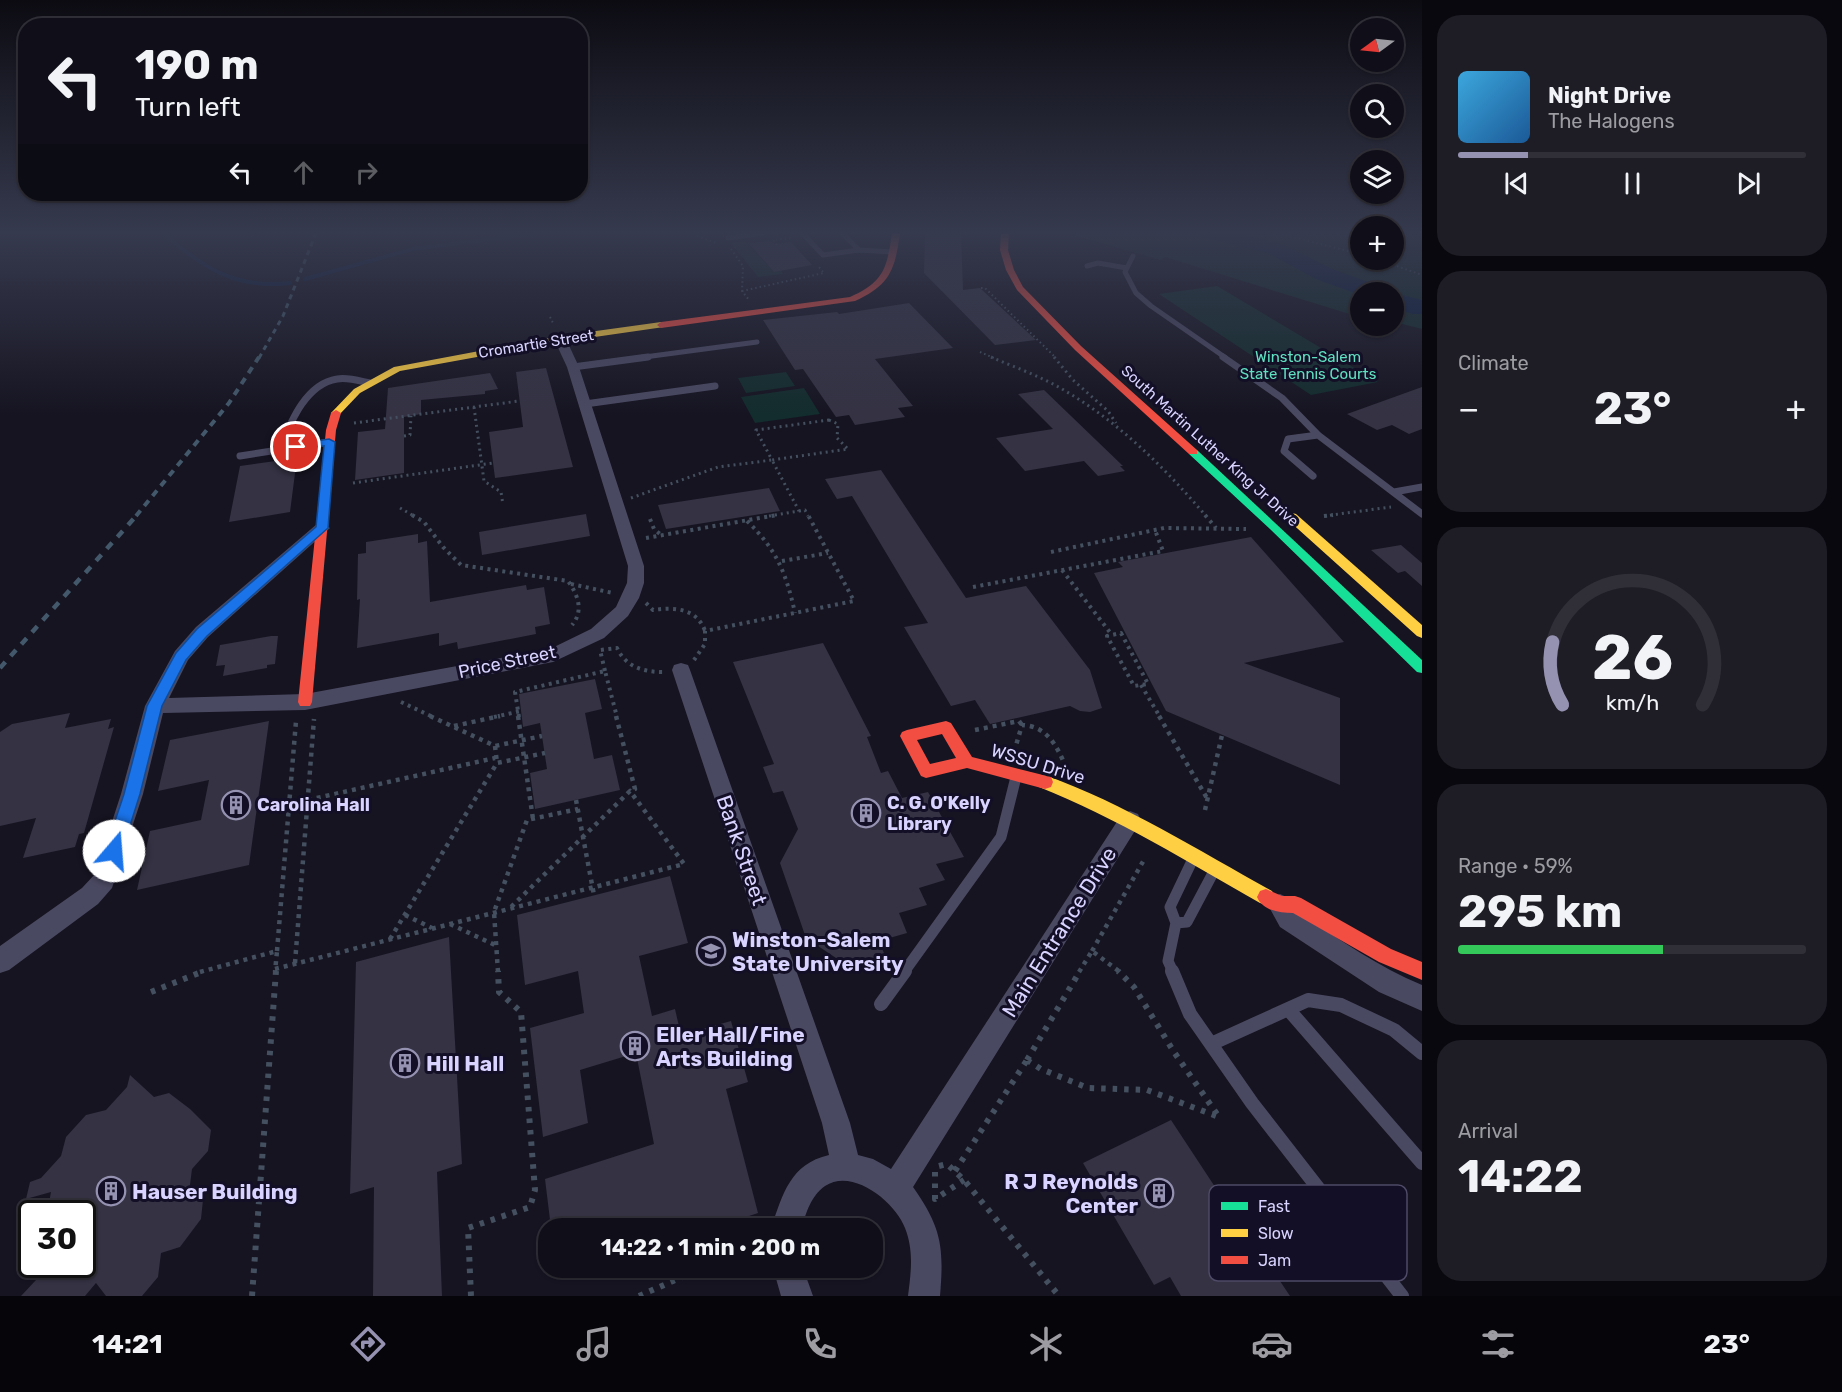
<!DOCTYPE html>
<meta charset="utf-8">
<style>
body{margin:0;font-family:Rubik,sans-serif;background:#1e1d26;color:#f1f3f6;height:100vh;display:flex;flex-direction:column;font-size:22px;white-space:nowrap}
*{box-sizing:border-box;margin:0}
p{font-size:20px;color:#9c9ca2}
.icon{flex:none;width:33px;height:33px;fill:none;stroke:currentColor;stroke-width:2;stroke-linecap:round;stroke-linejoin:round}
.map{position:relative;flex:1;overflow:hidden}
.panel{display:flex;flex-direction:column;gap:15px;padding:15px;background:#09080e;width:420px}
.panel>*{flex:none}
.guide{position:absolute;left:18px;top:18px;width:570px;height:183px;border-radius:24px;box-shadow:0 2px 4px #0004,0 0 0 2px #302f38;background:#100f19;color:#f1f3f6;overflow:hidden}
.needle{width:39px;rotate:255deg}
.buttons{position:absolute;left:1350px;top:18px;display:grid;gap:12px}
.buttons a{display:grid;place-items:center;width:54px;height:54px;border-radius:50%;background:#100f19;box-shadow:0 2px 4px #0004,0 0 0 2px #302f38;font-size:30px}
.speed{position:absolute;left:18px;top:1200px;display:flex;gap:12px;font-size:30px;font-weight:700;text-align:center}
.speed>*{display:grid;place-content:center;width:78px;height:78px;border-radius:50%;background:#100f19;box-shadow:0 2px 4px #0004,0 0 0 2px #302f38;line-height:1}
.speed .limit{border:3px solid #111;border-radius:9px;background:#fff;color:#111}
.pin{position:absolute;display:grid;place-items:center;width:51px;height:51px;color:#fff;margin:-26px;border:3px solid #fff;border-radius:50%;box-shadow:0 2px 6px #0007}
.me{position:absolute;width:66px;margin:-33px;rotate:18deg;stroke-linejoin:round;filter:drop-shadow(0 0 4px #0008)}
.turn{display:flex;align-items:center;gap:21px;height:126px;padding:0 18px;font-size:27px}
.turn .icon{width:78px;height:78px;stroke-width:2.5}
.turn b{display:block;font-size:42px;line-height:51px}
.lanes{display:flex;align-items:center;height:57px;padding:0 18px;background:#0003;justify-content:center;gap:30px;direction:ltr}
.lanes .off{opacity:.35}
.big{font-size:45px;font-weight:700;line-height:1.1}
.panel .card{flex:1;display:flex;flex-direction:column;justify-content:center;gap:9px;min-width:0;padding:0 21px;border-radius:24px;background:#1e1d26}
.panel .dial{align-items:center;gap:0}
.dial svg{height:156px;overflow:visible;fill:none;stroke:#302f38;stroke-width:7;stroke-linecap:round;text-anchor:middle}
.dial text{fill:#f1f3f6;stroke:none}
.song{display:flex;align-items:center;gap:18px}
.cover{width:72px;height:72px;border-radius:9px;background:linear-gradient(135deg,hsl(200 70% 55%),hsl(210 70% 35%))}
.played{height:6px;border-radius:3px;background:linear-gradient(90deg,#9591b1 20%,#302f38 20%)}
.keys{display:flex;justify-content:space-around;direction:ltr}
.heat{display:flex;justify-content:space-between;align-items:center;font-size:33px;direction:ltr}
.charge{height:9px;border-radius:4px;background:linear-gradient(90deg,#34c759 59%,#302f38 0)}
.trip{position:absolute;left:538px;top:1218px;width:345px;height:60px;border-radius:24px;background:#100f19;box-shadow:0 2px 4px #0004,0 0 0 2px #302f38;font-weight:700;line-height:60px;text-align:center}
.menu{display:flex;height:96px;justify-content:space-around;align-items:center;background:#06060a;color:#9c9ca2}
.menu .icon{width:42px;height:42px}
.menu .active{color:#9591b1}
.menu b{font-size:27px;color:#f1f3f6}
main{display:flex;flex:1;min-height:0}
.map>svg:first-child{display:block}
.green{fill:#132c2d}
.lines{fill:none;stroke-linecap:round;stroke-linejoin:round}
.stream{stroke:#0b1e41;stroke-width:4}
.river{fill:#0b1e41;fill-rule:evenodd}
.building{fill:#343243}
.path-far4{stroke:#44505f;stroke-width:2;stroke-dasharray:1.5 3;stroke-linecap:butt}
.path-far3{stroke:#44505f;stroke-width:3;stroke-dasharray:2 4;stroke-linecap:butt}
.path-far2{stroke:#44505f;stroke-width:4;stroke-dasharray:3 4.5;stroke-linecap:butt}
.path-far1{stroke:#44505f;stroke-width:4.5;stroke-dasharray:4 5;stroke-linecap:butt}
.path{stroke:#44505f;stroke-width:6;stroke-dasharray:4.5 7;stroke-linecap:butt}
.lane-far3{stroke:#4a4962;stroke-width:5}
.lane-far2{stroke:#4a4962;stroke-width:7}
.lane-far1{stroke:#4a4962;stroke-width:11}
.lane{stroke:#4a4962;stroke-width:14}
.street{fill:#4a4962;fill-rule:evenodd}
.fast{fill:#16e098;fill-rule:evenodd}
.slow{fill:#ffcf43;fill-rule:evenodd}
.jam{fill:#f24e42;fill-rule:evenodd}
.rail-far2{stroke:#43596b;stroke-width:3;stroke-dasharray:5 4.5;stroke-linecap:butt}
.rail-far1{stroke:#43596b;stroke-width:4;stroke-dasharray:7 6;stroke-linecap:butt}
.rail{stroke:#43596b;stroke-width:4.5;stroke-dasharray:8 8;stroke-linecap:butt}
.route{fill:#1a73e8;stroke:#114b97;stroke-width:1.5}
.labels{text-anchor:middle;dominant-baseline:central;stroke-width:6;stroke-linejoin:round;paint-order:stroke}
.far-street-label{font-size:15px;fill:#d9d4ff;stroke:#130f26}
.far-park-label{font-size:15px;fill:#5fe0c0;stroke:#130f26}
.street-label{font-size:18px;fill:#d9d4ff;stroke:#130f26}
.poi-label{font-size:18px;font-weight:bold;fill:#d9d4ff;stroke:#130f26;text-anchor:start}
.near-street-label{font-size:21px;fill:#d9d4ff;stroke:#130f26}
.near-poi-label{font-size:21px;font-weight:bold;fill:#d9d4ff;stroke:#130f26;text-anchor:start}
.key{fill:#130f26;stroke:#4e4a67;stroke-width:1.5}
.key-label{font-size:16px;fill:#d9d4ff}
</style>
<main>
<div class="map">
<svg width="1422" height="1296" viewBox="0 0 1422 1296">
<rect width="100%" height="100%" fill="#161421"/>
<!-- green -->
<path class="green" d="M1067 233H1360V260H1394V233H1422V329L1394 322V292H1360V320L1356 319V316L1165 257 1161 260Z
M745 241 774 272 781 271 783 274 758 277 731 243Z
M1217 286 1378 382 1311 395 1159 294Z
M786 372 795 386 746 393 738 378Z
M804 388 820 414 755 423 741 397Z"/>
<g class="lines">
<!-- stream -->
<path class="stream" d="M163 233C203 268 235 289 290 283
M305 279 413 249 539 233"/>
<!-- river -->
<path class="river" d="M1198 233H1237L1282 244 1332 269 1382 287 1386 292H1360V295L1316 279 1268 253 1201 237Z
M1394 293 1422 300V314H1413L1394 308Z"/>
</g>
<!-- building -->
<path class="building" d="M925 233 961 234 963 290 980 288 1036 340 995 345 924 273Z
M770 241 775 244 791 242 812 265 774 272 748 243Z
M909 303 953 348 875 359 913 406 898 408 905 417 855 425 849 415 836 417 803 369 795 370 763 320 837 312 839 314Z
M546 368 573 467 495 478 489 432 523 427 516 372Z
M490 373 498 389 485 391V394L421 400V414L404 417V473L355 480 358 432 385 429 388 388Z
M1422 387V429L1409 434 1392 425 1377 430 1347 414Z
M1044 390 1123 466H1120L1125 471 1098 476 1084 461 1025 471 996 438 1053 429 1018 394Z
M297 458 290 512 229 522 240 466Z
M881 470 966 598 1026 586 1090 670 1102 708 1090 712 1080 711 1070 706 990 724 975 700 951 706 904 627 928 623 852 496 837 499 825 479Z
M769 488 780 511 666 529 658 505Z
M586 514 590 536 482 555 479 532Z
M418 534V543L427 541 430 602 526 585 527 590 544 587 550 624 535 627 536 634 458 649 457 642 439 646V633L357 648 360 599 357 600 358 554 366 553V542Z
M1251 537 1344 642 1244 663 1340 698V785L1166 711 1094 573 1123 567 1118 562Z
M1401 545 1422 563V586L1405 571 1398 573 1371 550Z
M271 636H278L275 664 267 665V668L223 676 225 665 216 666 220 645Z
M823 643 871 736 867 737 881 773 888 771 902 798 928 792 964 857 936 864 945 880 919 888 927 905 899 913 907 933 879 941 886 958 851 968 806 938 780 863 798 829 783 791 773 793 763 767 774 764 733 662Z
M595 679 602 709 585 713 594 759 612 755 620 790 535 809 530 773 547 769 540 723 523 727 519 694Z
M70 713 65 728 111 719 108 729 114 727 84 833 79 834 75 847 23 858 36 818 0 826V732L12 724Z
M269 721 249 865 137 890 150 831 201 820 209 780 158 791 170 740Z
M670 876 688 943 639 956 652 1016 675 1009 681 1035 731 1021 748 1082 726 1089 758 1213 713 1228H551L545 1179 654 1144 636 1053 580 1070 588 1123 543 1137 530 1028 584 1013 578 971 525 985 517 915Z
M449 937 462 1164 437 1172 442 1296H373L374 1187 350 1194 356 962Z
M130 1075 154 1097 169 1093 190 1109 211 1130 208 1151 192 1169 190 1185 203 1200 201 1219 180 1247 161 1253 158 1277 142 1296H106L96 1283 85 1296H21L51 1264H82V1214H47L51 1192 26 1199 30 1182 41 1178 61 1156 66 1137 86 1115 106 1110 127 1087Z
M1171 1120 1246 1234 1269 1222 1277 1225 1282 1233 1284 1242 1280 1249 1264 1257 1290 1296H1181L1170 1277 1154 1285 1083 1163Z"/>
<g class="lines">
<!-- path-far4 -->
<path class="path-far4" d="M1277 233 1360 254
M697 236 716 243
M777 245 773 240 791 238
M731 249 743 266 742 291 749 300
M1380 260 1422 275
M981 288H985L1056 358
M742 291 824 273 819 267
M550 317 554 325
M980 352 994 358"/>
<!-- path-far3 -->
<path class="path-far3" d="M991 357C1014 367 1040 376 1062 389 1119 422 1164 467 1206 516
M1054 357 1073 380 1108 411 1116 423
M474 407 484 481 501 492 503 505
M829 420 838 424 837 438 848 449 772 460 756 430Z
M354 423 519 401
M404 436 410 435 411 416
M353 483 493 463
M631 498 718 467 772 460
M400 508 414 516
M799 511 805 510 808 516
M769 516 799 511 772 460
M1324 516 1391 507"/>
<!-- path-far2 -->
<path class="path-far2" d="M412 515 424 522 443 547 461 565 568 581C578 595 584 611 572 625
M1205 515 1216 528
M1324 516 1333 515
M650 519 654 529 660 534
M747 521C777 550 786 573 795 613
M646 538 777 515
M1051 552 1164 528 1246 529
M782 561 828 553
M1062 570 1112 635
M571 584 613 593
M973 587 1163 551 1155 530
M646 603 653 610C674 607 697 608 705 631
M1121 633 1148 684 1134 686 1107 636Z
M694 660 705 644V631L854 601 808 515
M605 671 600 650 617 648C626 667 643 672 663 672
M1141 685 1160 717
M401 702 433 717
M494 717 521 711
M519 717 515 692 605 671 617 717"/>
<!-- path-far1 -->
<path class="path-far1" d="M430 716 495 746 542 736
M518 716 533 819
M616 716 635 789 630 791
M1159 716 1208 800
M454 726 500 716
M975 730 1019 721 1022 725
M495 746 497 763 545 753
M1014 752 1022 725C1046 726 1056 744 1065 765
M308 800 495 758
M576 800 594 895
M1205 810 1222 735
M405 915 432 928
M450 924 495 945
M390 939 497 763
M277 951 296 721
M1092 951 1145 858
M295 963 314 719
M275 969 684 864 630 791 510 908
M200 972 277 951 275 972
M498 972 494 912 527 820 578 809
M1079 972 1092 951 1120 972"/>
<!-- path -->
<path class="path" d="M151 992 204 971
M1027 1060 1041 1069 1088 1088 1147 1090 1219 1117 1174 1052 1134 987 1118 971
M1027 1060 1080 971
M939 1166 947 1164 964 1180 1059 1296
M955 1171 1027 1060
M935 1172V1199L964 1180
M252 1296 276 971
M471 1296 468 1228 530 1207 535 1190 521 1012 499 992 498 971
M639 1296 682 1277 717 1268"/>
<!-- lane-far3 -->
<path class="lane-far3" d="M802 233 823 255 859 250
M842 233 859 250 893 252
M728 238 764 233
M1133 256 1125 272 1136 293 1151 306 1226 358
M1087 266 1098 263 1127 268
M637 358 757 342"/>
<!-- lane-far2 -->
<path class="lane-far2" d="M1223 357 1282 398 1318 435 1422 514
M573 367 648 357
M585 404 715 386
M279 450C290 424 305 384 337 379 348 377 360 381 370 383
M240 456 329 442
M1313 476 1284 451 1288 439 1318 435
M1394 492 1422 487"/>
<!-- lane-far1 -->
<path class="lane-far1" d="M1176 923 1187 922 1213 873
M904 972 1001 837 1016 777
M1173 972 1168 961 1176 923 1170 907 1192 861"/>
<!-- lane -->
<path class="lane" d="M1172 971 1190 1014 1252 1103 1402 1296
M881 1004 905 971
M1288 1009 1422 1163
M1211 1044 1308 1000 1341 1005 1394 1030 1422 1053"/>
<!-- street -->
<path class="street" d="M560 336 566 339 579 367 644 566V583L639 598 628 616 604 638 553 662 305 710 163 713 143 794 112 888 98 904 9 970 0 973V946L82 888 95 874 121 794 145 706 175 651 196 627 317 524 322 523 330 528 208 637 188 660 169 698 305 694 550 649 591 629 616 607 627 583 628 566 567 367 554 339Z
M681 663 688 665 690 670 850 1123 858 1155 873 1159 891 1169 1122 814 1130 811 1138 814 1141 821 913 1187C942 1228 944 1248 940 1296H908C911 1272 914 1251 905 1228 896 1203 853 1167 825 1186 810 1197 807 1212 801 1228H771C783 1194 790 1164 829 1155L822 1123 672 670 674 665Z
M1280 894C1291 898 1293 909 1303 915 1341 941 1379 967 1422 985V1011L1379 992 1280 927 1268 905 1272 897Z
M773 1268H803L813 1296H781Z"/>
<!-- fast -->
<path class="fast" d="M1193 449 1197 450 1422 660V673L1417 672 1270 529 1189 454V450Z"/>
<!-- slow -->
<path class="slow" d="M661 322 664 323V327L560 342 400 371 360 393 339 415 331 413 354 389 394 367 560 336Z
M1292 513 1296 514 1422 625V638L1417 636 1288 520V514Z
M1045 775C1125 804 1198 850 1272 891L1275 897 1272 903 1266 905 1260 903C1188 862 1117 818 1039 787L1037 782 1039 777Z"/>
<!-- jam -->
<path class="jam" d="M892 233H900C895 270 890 285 855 301L661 328 657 325 661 322 850 297C884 282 887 268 892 233Z
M1001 233H1009L1008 250 1014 270 1023 287 1081 346 1197 450V454H1189L1075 350 1017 290 1006 270 1000 250Z
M336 410 341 413 336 430 312 702 310 706H300L298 702 326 430 331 413Z
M946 721 951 723 972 757 1051 777 1053 782 1051 787 1045 789 967 768 926 778 921 776 900 736 902 732 907 730ZM942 734 956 758 930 764 917 740Z
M1266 889 1282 896H1295L1301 898 1391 949 1422 962V980L1379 962 1293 913C1280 913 1263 911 1257 897L1260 891Z"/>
<!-- rail-far2 -->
<path class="rail-far2" d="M259 358 283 316 316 233"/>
<!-- rail-far1 -->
<path class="rail-far1" d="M136 516 229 403 259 357"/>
<!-- rail -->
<path class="rail" d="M0 668 137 515"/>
</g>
<!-- sky -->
<linearGradient id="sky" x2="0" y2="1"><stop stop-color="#0c0b12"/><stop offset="0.56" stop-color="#363a4e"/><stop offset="1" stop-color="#363a4e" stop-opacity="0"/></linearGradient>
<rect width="1422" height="415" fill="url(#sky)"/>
<!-- route -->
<path class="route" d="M329 439 335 442 328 528 207 636 186 660 162 706 140 794 122 851 120 857 114 859 108 857 105 851 124 794 147 706 176 653 197 629 316 527 324 446 296 450 291 447 296 444Z"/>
<!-- icons -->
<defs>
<g id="building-ring" transform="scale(1.5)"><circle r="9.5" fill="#130f26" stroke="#9591b1" stroke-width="1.5"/><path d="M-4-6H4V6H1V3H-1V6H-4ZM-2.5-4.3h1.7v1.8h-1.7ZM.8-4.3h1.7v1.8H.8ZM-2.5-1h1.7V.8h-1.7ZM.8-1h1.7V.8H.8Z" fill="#9591b1"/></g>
<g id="university-ring" transform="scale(1.5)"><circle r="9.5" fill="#130f26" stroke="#9591b1" stroke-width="1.5"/><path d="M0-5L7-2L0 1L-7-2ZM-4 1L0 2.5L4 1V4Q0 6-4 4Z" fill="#9591b1"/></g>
</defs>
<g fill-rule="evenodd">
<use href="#building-ring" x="236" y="805"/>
<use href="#building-ring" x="866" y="813"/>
<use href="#university-ring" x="711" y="951"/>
<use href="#building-ring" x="635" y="1046"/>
<use href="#building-ring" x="405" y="1063"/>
<use href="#building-ring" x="111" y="1191"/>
<use href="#building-ring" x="1159" y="1193"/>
</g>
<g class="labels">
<!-- far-street labels -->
<g class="far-street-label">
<text transform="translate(536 344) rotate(-9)">Cromartie Street</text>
<text transform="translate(1210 446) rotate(42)">South Martin Luther King Jr Drive</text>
</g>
<!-- far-park labels -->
<g class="far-park-label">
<text x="1308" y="357">Winston-Salem<tspan x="1308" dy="17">State Tennis Courts</tspan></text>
</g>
<!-- street labels -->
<g class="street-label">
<text transform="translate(507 662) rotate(-12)">Price Street</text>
<text transform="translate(1038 764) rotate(17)">WSSU Drive</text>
</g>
<!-- poi labels -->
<g class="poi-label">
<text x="887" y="803">C. G. O'Kelly<tspan x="887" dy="21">Library</tspan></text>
<text x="257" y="805">Carolina Hall</text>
</g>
<!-- near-street labels -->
<g class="near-street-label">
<text transform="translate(742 850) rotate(71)">Bank Street</text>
<text transform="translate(1059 932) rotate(-58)">Main Entrance Drive</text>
</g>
<!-- near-poi labels -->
<g class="near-poi-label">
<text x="732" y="939">Winston-Salem<tspan x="732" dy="24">State University</tspan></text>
<text x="656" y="1034">Eller Hall/Fine<tspan x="656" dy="24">Arts Building</tspan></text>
<text x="426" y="1063">Hill Hall</text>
<text x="1138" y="1181" text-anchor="end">R J Reynolds<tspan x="1138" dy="24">Center</tspan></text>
<text x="132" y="1191">Hauser Building</text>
</g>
</g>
<!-- legend -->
<rect x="1209" y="1185" width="198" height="96" rx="9" class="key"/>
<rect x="1221" y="1202" width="27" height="8" fill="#16e098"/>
<rect x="1221" y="1229" width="27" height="8" fill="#ffcf43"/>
<rect x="1221" y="1256" width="27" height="8" fill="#f24e42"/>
<g class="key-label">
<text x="1258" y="1212">Fast</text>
<text x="1258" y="1239">Slow</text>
<text x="1258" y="1266">Jam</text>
</g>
</svg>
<div class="buttons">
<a><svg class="needle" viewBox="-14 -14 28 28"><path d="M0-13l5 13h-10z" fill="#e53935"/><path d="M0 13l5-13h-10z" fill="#9c9ca2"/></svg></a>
<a><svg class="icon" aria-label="search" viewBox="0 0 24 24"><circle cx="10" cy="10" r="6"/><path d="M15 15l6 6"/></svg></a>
<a><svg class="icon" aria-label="layers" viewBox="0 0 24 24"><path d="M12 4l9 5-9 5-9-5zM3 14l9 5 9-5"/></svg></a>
<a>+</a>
<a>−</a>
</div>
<div class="speed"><div class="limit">30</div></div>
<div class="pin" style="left:296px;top:447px;background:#d93025"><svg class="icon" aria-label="arrive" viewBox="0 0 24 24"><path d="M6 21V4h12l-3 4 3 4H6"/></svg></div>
<svg class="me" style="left:114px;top:851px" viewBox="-20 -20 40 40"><circle r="19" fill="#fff"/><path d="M0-13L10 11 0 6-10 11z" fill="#1a73e8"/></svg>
<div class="trip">14:22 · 1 min · 200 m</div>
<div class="guide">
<div class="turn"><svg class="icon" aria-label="left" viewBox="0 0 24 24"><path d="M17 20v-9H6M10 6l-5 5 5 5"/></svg><div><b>190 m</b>Turn left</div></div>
<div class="lanes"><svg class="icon" aria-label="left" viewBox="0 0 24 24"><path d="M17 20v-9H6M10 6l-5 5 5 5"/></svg><svg class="icon off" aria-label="ahead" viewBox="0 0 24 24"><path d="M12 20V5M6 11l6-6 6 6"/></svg><svg class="icon off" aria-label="right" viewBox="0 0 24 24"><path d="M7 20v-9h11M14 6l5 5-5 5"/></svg></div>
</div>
</div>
<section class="panel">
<div class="card">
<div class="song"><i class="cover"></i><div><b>Night Drive</b><p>The Halogens</p></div></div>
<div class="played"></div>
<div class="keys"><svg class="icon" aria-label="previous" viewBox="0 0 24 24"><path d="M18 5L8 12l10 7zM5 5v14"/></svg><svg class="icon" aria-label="pause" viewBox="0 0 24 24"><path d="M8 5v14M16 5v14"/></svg><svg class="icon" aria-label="next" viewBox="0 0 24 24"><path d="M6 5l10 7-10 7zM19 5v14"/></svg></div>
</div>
<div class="card"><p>Climate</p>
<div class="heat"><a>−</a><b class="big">23°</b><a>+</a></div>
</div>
<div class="card dial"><svg viewBox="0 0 100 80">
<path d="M14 69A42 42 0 1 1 86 69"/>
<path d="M14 69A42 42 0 0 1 9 37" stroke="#9591b1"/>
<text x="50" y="56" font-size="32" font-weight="700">26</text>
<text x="50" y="72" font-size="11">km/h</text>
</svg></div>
<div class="card"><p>Range · 59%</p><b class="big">295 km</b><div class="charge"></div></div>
<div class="card"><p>Arrival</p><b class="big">14:22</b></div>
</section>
</main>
<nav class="menu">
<b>14:21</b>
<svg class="icon active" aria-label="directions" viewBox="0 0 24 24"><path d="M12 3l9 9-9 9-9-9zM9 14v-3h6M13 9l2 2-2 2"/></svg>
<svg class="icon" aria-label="music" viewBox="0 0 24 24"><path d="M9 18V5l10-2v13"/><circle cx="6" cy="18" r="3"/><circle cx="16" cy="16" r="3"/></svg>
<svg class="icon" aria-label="phone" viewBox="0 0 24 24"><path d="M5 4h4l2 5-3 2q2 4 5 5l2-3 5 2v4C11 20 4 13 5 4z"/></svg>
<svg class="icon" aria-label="climate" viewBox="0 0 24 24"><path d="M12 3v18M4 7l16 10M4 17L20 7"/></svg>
<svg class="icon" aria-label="car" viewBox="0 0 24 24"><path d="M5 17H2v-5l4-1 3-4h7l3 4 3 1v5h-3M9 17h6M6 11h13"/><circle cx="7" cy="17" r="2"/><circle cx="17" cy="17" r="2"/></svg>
<svg class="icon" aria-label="filters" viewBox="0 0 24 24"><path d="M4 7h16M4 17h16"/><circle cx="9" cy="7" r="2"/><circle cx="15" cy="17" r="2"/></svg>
<b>23°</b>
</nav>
